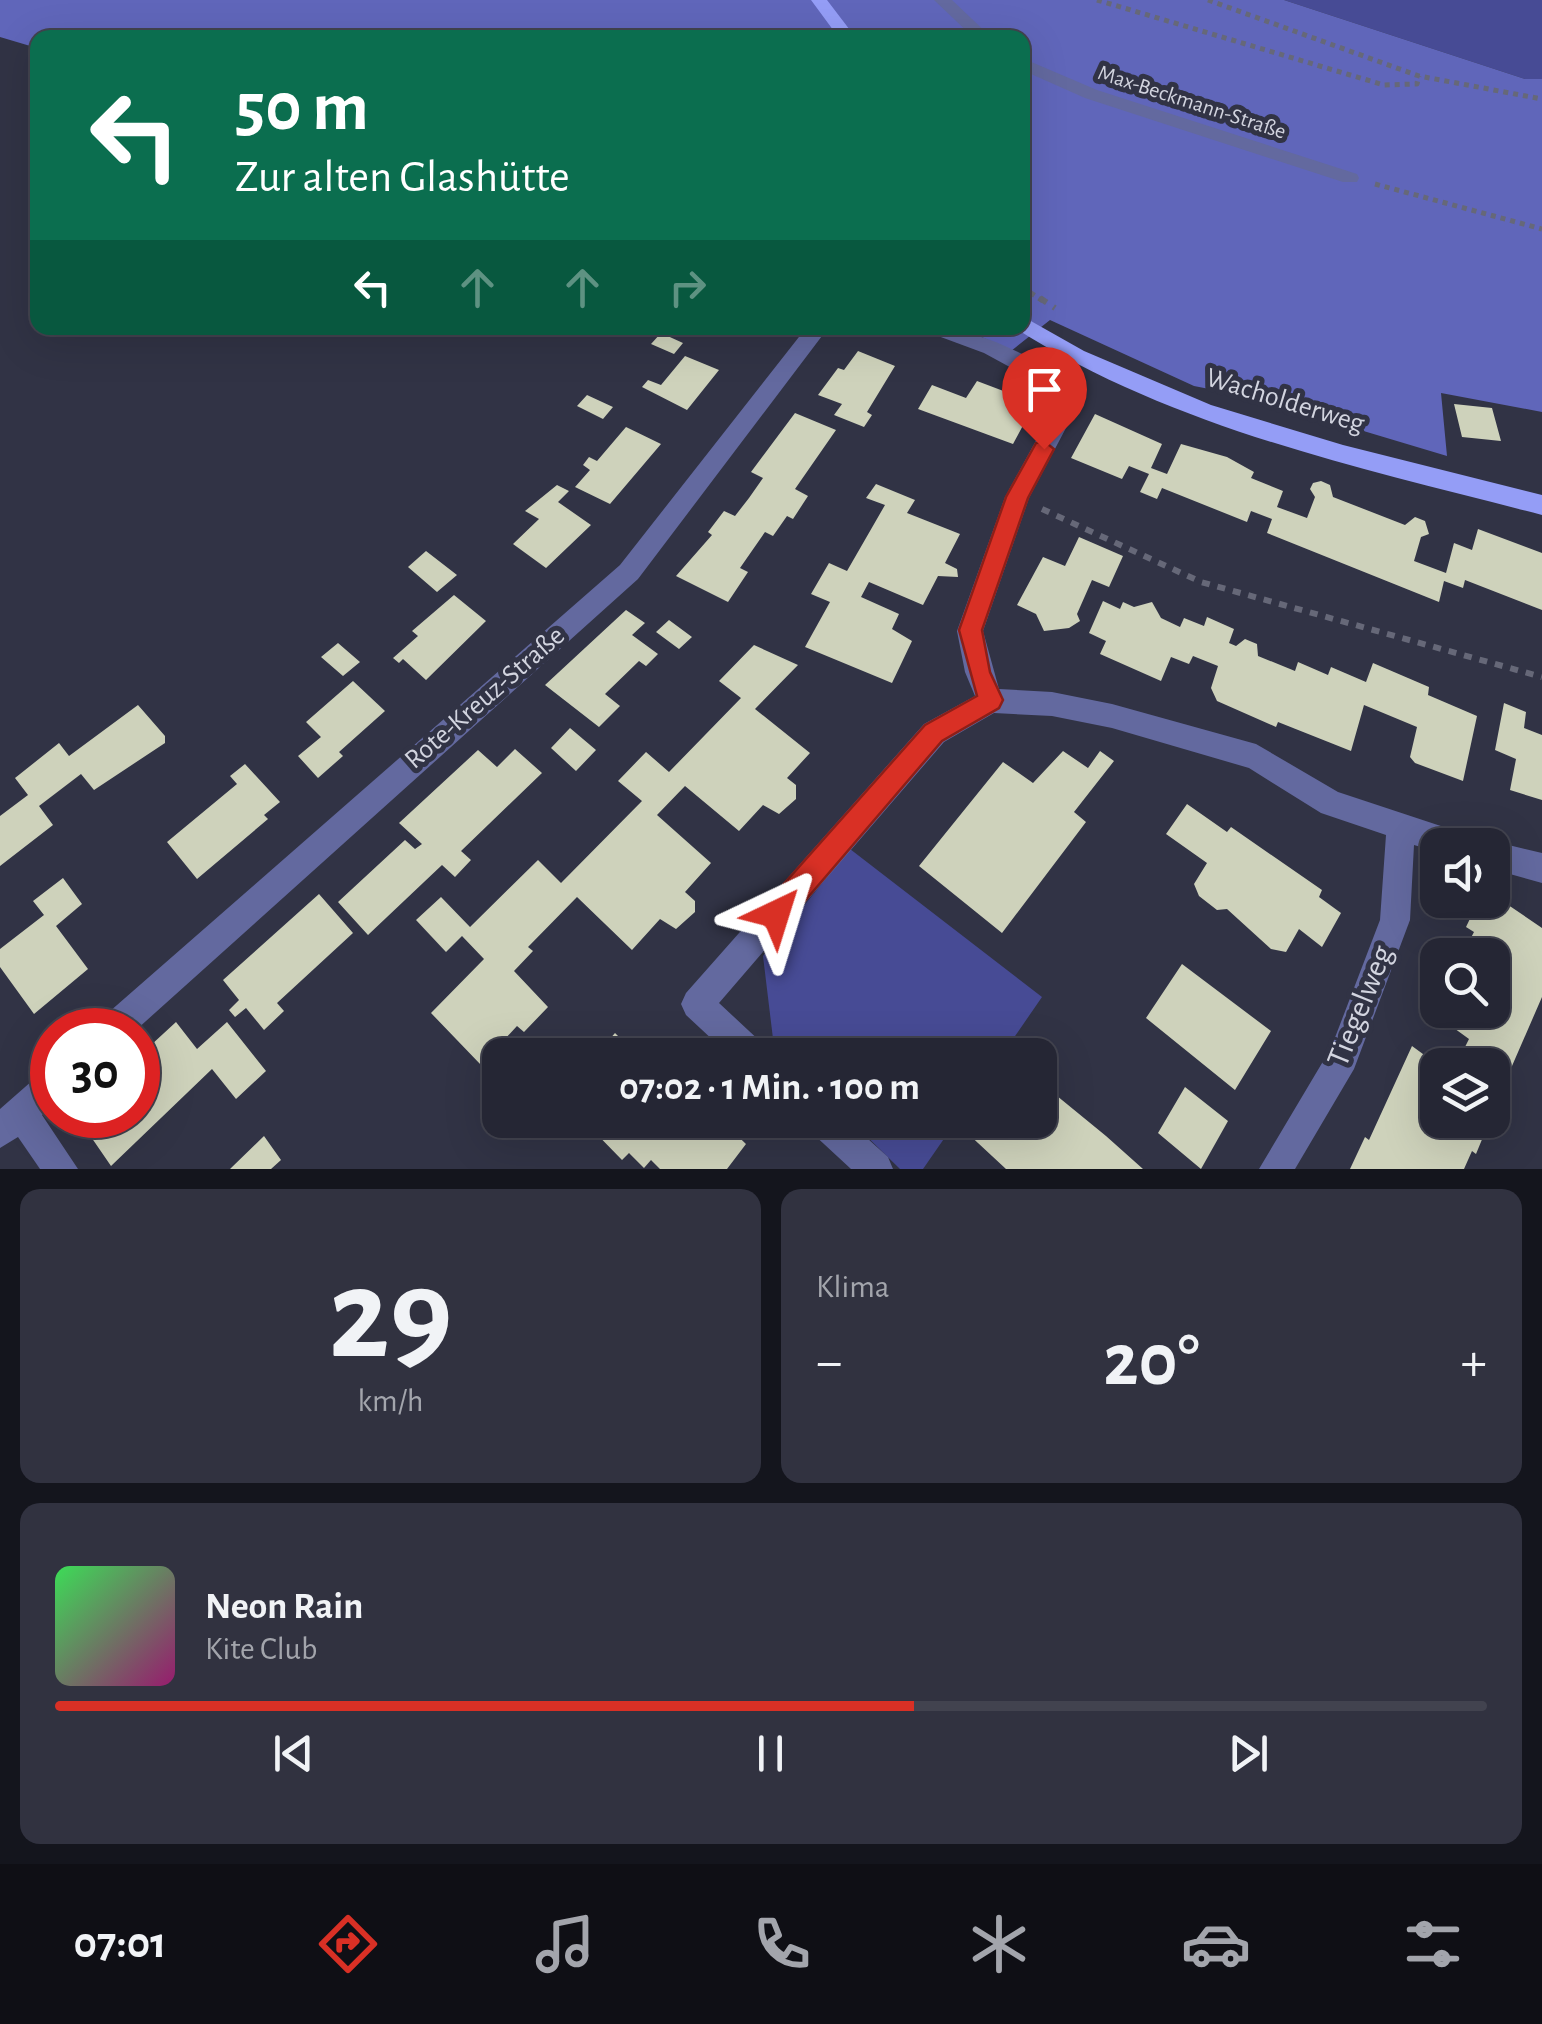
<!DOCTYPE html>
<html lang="de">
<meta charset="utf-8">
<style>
body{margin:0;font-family:"Alegreya Sans",sans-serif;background:#313240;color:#f1f3f6;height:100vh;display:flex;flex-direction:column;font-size:38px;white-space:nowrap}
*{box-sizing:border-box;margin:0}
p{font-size:32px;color:#a3a5ac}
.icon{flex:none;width:55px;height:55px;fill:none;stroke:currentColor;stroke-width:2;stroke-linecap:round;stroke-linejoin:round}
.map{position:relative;height:1169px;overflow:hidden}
.details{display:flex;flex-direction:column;gap:20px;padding:20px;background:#14151d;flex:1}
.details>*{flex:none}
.guide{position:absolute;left:30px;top:30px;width:1000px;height:305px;border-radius:20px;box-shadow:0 10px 40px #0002,0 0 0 2px #42434f;background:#0b6e4f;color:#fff;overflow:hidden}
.buttons{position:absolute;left:1420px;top:828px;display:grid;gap:20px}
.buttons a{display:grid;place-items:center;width:90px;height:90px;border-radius:20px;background:#252634;box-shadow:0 10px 40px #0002,0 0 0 2px #42434f;font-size:50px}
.speed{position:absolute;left:30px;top:1008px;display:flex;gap:20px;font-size:50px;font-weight:700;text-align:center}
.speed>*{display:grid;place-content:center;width:130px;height:130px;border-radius:50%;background:#252634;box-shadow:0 10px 40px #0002,0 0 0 2px #42434f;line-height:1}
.speed .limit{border:15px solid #d22;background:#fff;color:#111}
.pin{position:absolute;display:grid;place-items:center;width:85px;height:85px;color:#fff;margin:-102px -42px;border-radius:50% 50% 50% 0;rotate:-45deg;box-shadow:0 0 10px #0007}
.pin .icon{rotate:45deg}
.me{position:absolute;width:110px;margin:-55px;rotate:41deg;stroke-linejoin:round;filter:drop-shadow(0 0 8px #0008)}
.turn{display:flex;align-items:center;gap:35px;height:210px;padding:0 40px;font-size:45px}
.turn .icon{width:130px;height:130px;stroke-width:2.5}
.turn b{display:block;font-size:70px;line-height:85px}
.lanes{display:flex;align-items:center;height:95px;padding:0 40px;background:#0003;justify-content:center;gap:50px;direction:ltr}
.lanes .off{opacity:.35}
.big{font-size:75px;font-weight:700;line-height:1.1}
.details .tile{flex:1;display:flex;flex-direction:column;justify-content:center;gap:15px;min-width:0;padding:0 35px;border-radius:20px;background:#313240}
.details .dial{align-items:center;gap:0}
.dial b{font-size:130px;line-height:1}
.song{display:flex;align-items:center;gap:30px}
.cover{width:120px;height:120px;border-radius:15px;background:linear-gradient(135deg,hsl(130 70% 55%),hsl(320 70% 35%))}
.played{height:10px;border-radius:5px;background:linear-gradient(90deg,#d93025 60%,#42434f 60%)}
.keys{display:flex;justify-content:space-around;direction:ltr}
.heat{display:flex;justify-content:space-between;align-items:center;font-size:55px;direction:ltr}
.details .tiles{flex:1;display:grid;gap:20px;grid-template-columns:1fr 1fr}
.tile:last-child{grid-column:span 2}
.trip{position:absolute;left:482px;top:1038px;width:575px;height:100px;border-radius:20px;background:#252634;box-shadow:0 10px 40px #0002,0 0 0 2px #42434f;font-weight:700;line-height:100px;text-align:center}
.dock{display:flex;height:160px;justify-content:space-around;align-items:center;background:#0f0f15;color:#a3a5ac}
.dock .icon{width:70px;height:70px}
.dock .current{color:#d93025}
.dock b{font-size:45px;color:#f1f3f6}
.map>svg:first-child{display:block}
.green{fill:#474b95}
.forest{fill:#6066ba}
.building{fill:#ced2bb}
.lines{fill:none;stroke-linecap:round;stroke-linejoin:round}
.path-far1{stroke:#666878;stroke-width:5;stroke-dasharray:5 5;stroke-linecap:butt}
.path{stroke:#666878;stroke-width:6;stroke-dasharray:8 8;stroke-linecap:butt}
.minor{fill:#63699f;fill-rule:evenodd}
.major{fill:#949df6;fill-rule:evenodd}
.route{fill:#d93025;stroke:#8d1f18;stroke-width:2.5}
.labels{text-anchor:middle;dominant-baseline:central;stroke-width:10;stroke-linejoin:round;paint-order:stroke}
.far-street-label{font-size:22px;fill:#d2d4df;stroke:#313345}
.street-label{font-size:28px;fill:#d2d4df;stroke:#313345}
.near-street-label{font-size:32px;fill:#d2d4df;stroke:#313345}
</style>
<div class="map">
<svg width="1542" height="1169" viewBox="0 0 1542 1169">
<rect width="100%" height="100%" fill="#313345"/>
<!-- green -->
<path class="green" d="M1284 0H1542V79H1525Z
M850 849 1042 997 1002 1055H782L774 1047 763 956Z
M850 1120H957L923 1169H900Z"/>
<!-- forest -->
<path class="forest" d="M0 0H1284L1525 79H1542V412L1441 393 1447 456 1250 397 1194 386 1050 320 1011 351 963 328H1022V38H38L37 48 0 37Z"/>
<!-- building -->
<path class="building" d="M661 333 683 343 674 354 651 344Z
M858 351 895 366 867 412 872 415 864 427 834 415 842 404 818 395 838 368 844 370Z
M685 356 719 370 687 410 642 387 648 380 661 385Z
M977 381 1035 403 1013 444 918 409 932 385 966 398Z
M587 395 613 407 603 419 577 406Z
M1454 404 1492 408 1501 441 1462 437Z
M795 413 836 430 795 489 808 496 793 519 787 516 773 536 765 532 740 568 748 572 728 602 676 576 712 535 708 532 724 511 735 516 749 498 763 478 751 472Z
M1095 414 1162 444 1151 468 1167 474 1181 444 1227 457 1254 472 1251 478 1283 491 1277 507 1307 518 1315 497 1310 489 1313 483 1321 481 1330 485 1333 497 1405 525 1415 517 1425 521 1429 534 1421 537 1414 561 1446 573 1454 543 1472 550 1478 529 1542 553V610L1465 580 1463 588 1444 581 1439 602 1267 533 1272 519 1251 511 1247 522 1162 488 1157 499 1140 492 1149 474 1129 466 1122 479 1071 458Z
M626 427 661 444 610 504 575 487 590 470 583 465 589 457 597 461Z
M876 484 915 500 907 513 960 534 945 563 957 569 958 577 938 576 923 605 869 582 861 597 899 614 892 629 912 641 892 683 805 647 830 602 811 594 829 563 847 571 885 505 866 498Z
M557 485 569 491 558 502 591 525 546 568 513 544 539 519 525 511Z
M1079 537 1123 556 1109 587 1092 580 1077 614 1080 621 1069 628 1044 631 1036 614 1017 605 1043 557 1065 566Z
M426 551 457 575 437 592 408 567Z
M454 595 486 621 426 680 403 659 399 663 393 658 418 636 412 631Z
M1103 601 1120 609 1123 602 1134 607 1152 602 1161 618 1180 627 1184 618 1204 626 1207 617 1234 629 1229 643 1236 646 1245 639 1257 644 1258 656 1295 671 1298 662 1328 675 1331 667 1366 682 1373 663 1429 687 1428 695 1477 716 1463 781 1415 763 1410 757 1417 727 1364 705 1351 751 1278 722 1276 727 1217 701 1211 688 1218 666 1193 656 1189 664 1171 657 1161 681 1100 654 1106 641 1089 633Z
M626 610 645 623 632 635 658 654 646 666 639 661 605 694 620 706 599 727 545 685Z
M669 620 692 637 679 649 656 632Z
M338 643 360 662 343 676 321 657Z
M754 645 798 665 755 709 810 753 787 778 796 785V799L779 814 763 805 739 831 685 786 657 815 711 863 685 892 695 901V912L676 929 660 919 632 950 577 897 528 947 533 951 514 971 548 1007 524 1032 517 1026 481 1065 431 1013 484 959 462 936 446 952 416 920 441 897 470 927 538 860 561 883 642 801 618 781 646 752 669 772 741 698 719 681Z
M353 681 385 711 339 752 343 756 318 778 298 756 321 737 306 722Z
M1504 703 1526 712 1524 728 1542 735V800L1510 790 1516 759 1495 750Z
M138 705 165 736V743L94 790 81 774 39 806 53 825 0 866V816L28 795 15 778 59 743 69 756Z
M570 728 596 750 576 771 551 748Z
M515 749 542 773 461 851 471 860 455 877 442 865 368 935 338 902 405 840 415 849 422 844 399 823 478 750 497 767Z
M1063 751 1088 768 1100 751 1114 761 1074 812 1086 822 1002 933 919 866 1003 762 1033 783Z
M245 764 280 802 264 815 268 819 197 879 167 842 237 784 230 776Z
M1187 804 1227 832 1231 827 1322 890 1319 897 1341 913 1322 947 1299 929 1286 952 1271 949 1227 909 1217 910 1199 896 1194 884 1207 863 1166 834Z
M63 878 82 904 56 926 88 969 34 1014 0 967V949L44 915 33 901Z
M319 894 353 933 277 1003 284 1011 264 1030 246 1008 235 1017 229 1010 239 1000 223 980Z
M1492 894 1542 928V997L1492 1112V1065H1456L1469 1039 1429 1010 1438 992V1010H1492V955H1462L1474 932 1466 927 1479 900H1492Z
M1182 964 1271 1031 1235 1090 1146 1018Z
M176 1022 197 1049 227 1022 266 1071 236 1099 212 1069 111 1166 76 1115H138V1057Z
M615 1033 631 1049 625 1055H596Z
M1412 1046 1438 1065V1120H1490L1476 1154 1472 1151 1464 1169H1350L1365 1137 1369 1140Z
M1040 1082 1106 1136 1143 1169H1006L964 1130 970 1120H1040Z
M1185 1087 1228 1121 1201 1169 1158 1133Z
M583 1120H721L746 1144 727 1169H660L651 1160 644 1168 629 1153 622 1160Z
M264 1136 281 1160 271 1169H230Z"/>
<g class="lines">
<!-- path-far1 -->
<path class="path-far1" d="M1097 0 1384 85 1417 84 1419 76
M1208 0 1419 76 1542 99
M1375 184 1542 229
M1022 287 1043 301"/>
<!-- path -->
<path class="path" d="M1040 298 1055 308
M1042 509 1201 582 1542 677"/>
<!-- minor -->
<path class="minor" d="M934 0H952L992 38H974Z
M1022 58 1097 90 1357 174 1359 178 1357 182H1343L1085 98 1022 70Z
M806 328H828L638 579 136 1030H96L101 1019 620 565Z
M927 328C985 328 1031 359 1082 386L1085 392 1029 498 983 631 999 689 1052 692 1112 704 1256 744 1338 792 1468 835 1472 845H1438V852L1414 845 1410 920 1354 1069 1295 1169H1259L1331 1048 1380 920 1386 835 1321 813 1249 768 1112 728 1052 716 994 713 944 742 719 1003 763 1044 768 1055H729L686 1015 681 1004 686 993 924 724 975 696 965 672 957 631 1005 497 1061 395 984 353 930 333Z
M1492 841 1542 853V883L1492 869V845H1482Z
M52 1068V1106L42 1115 78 1169H40L18 1137 0 1148V1109L41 1073Z
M806 1120H847L888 1157 893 1169H851L811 1132Z"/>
<!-- major -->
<path class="major" d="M811 0H827L856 38H839Z
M1022 316 1084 351 1211 405 1343 445 1542 495V515C1361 468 1175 429 1015 328H1022Z"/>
</g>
<!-- route -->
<path class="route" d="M1044 441 1054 449 1028 498 982 630 990 672 1003 700 999 708 942 741 786 923 776 927 766 923 762 914 766 904 925 725 977 696 959 630 1006 497 1036 443Z"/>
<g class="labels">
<!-- far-street labels -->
<g class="far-street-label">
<text transform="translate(1192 102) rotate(18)">Max-Beckmann-Straße</text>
</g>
<!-- street labels -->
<g class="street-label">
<text transform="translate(1285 401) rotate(17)">Wacholderweg</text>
<text transform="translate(485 698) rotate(-41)">Rote-Kreuz-Straße</text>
</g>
<!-- near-street labels -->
<g class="near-street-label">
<text transform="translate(1360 1006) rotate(-68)">Tiegelweg</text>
</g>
</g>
</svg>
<div class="buttons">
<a><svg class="icon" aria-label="sound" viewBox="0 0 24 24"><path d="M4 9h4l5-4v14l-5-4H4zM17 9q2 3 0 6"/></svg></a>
<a><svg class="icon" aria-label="search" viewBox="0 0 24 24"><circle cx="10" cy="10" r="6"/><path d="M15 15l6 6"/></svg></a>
<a><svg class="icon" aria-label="layers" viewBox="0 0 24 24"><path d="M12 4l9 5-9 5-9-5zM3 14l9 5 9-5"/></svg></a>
</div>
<div class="speed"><div class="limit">30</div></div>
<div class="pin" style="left:1044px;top:449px;background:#d93025"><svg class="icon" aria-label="arrive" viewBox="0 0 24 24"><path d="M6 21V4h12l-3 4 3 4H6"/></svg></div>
<svg class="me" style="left:776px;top:914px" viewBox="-20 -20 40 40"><path d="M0-17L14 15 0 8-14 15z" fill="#d93025" stroke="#fff" stroke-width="4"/></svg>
<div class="trip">07:02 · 1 Min. · 100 m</div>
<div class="guide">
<div class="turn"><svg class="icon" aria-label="left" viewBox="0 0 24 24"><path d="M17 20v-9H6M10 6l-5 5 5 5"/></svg><div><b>50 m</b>Zur alten Glashütte</div></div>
<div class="lanes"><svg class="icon" aria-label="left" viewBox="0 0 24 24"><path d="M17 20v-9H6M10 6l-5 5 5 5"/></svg><svg class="icon off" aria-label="ahead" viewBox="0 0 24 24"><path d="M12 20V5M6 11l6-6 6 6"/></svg><svg class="icon off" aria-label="ahead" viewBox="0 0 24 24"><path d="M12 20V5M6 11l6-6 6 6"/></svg><svg class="icon off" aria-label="right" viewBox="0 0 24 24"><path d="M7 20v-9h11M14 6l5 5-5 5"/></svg></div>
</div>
</div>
<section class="details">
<div class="tiles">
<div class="tile dial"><b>29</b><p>km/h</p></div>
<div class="tile"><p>Klima</p>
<div class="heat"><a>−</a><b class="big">20°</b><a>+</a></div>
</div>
<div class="tile">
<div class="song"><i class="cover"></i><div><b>Neon Rain</b><p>Kite Club</p></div></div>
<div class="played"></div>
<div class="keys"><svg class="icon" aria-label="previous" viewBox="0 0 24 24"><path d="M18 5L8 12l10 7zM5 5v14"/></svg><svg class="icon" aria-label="pause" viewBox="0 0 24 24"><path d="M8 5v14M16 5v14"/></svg><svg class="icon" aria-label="next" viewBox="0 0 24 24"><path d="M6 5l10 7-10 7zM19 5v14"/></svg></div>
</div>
</div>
</section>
<nav class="dock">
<b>07:01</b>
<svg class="icon current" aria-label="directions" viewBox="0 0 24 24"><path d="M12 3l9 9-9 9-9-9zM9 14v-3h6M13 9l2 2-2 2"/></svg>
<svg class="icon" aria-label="music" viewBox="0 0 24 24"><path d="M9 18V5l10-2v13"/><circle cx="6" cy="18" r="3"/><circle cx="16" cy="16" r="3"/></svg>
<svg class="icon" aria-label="phone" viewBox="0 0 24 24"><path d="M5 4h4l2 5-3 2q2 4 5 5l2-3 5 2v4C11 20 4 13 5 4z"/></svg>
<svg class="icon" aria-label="climate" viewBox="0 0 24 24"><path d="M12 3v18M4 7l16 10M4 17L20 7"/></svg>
<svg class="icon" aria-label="car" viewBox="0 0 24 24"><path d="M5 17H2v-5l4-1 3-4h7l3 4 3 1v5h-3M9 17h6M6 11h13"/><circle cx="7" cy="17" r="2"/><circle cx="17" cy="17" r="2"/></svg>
<svg class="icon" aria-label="filters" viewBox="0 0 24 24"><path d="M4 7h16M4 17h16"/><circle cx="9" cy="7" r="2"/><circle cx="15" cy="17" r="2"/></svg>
</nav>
